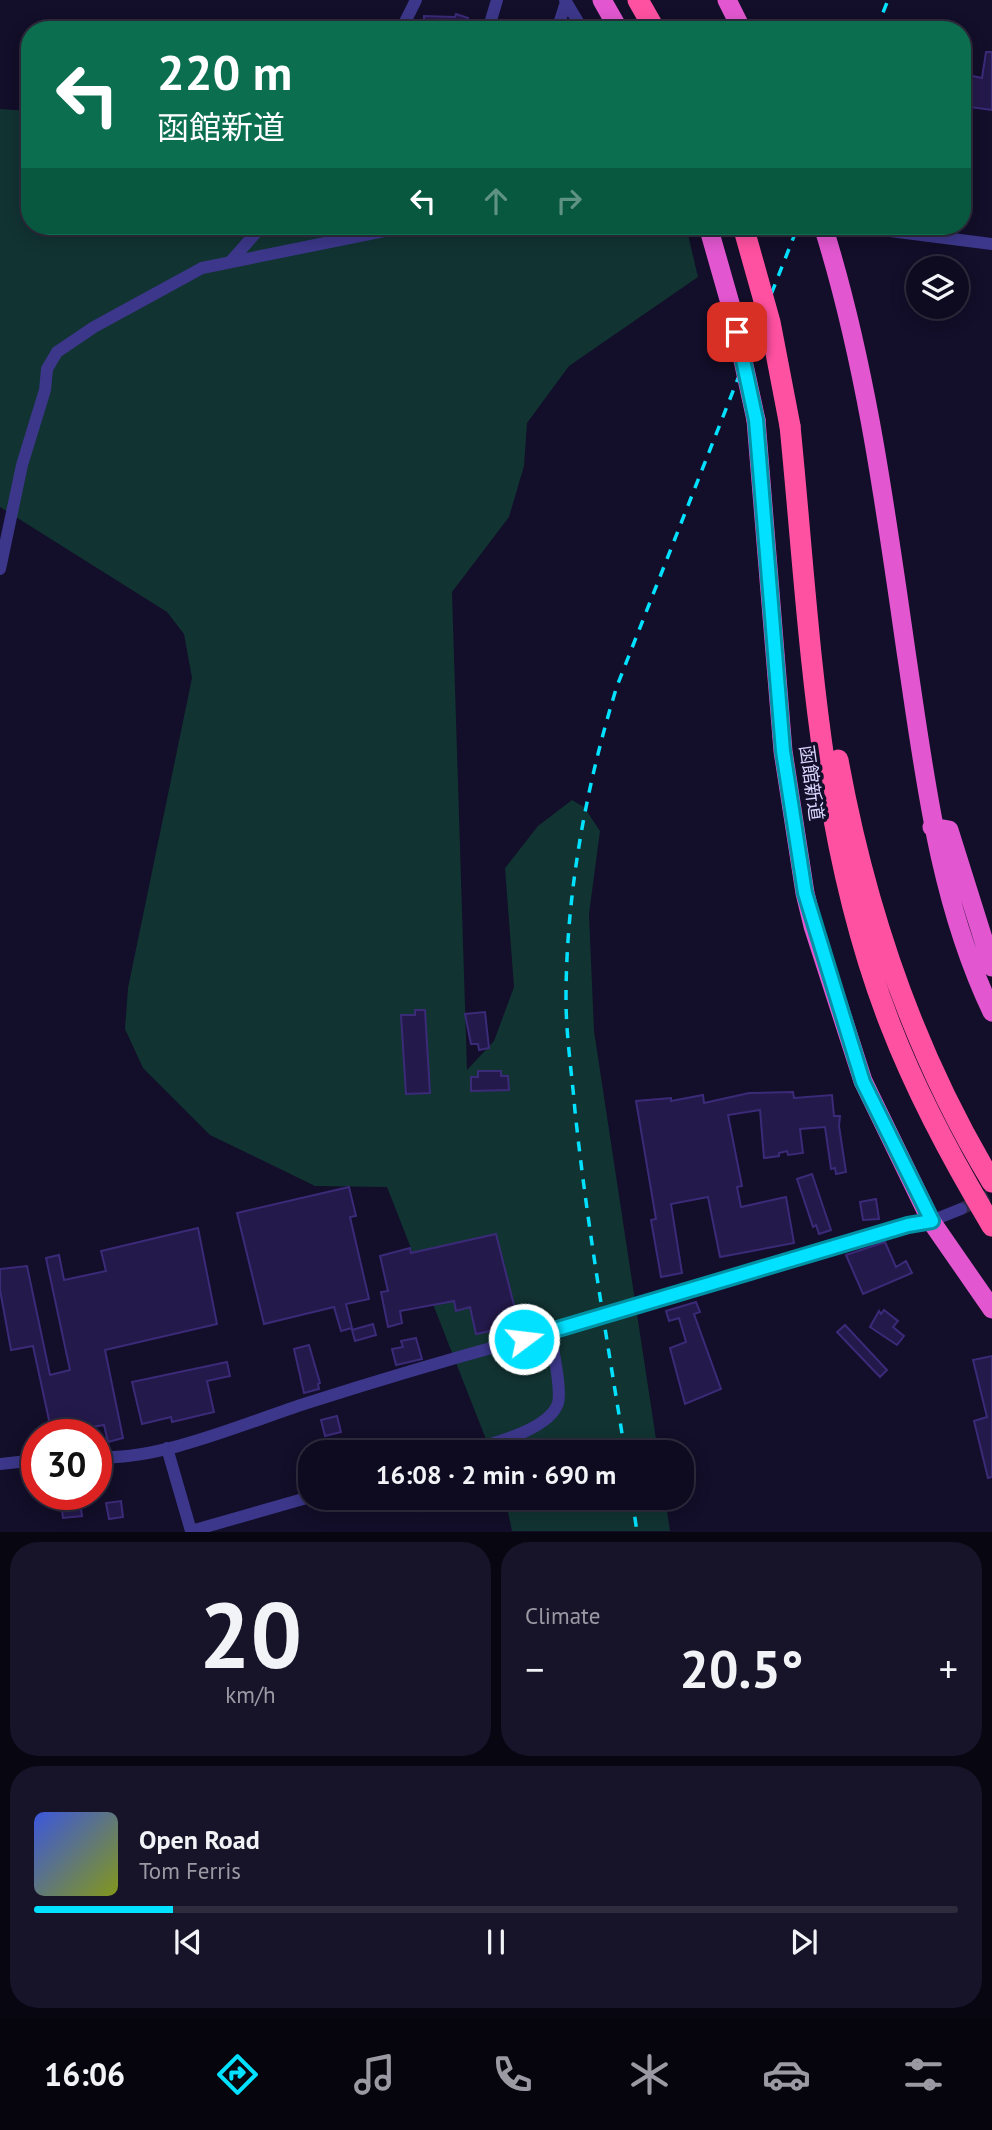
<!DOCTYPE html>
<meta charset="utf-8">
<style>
body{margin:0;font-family:"PT Sans","Noto Sans JP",sans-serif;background:#171328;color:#f1f3f6;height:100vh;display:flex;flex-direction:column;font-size:26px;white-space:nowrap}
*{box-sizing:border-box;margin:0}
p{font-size:23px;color:#9b9aa4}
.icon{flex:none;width:38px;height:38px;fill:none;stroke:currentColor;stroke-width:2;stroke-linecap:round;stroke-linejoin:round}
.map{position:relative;height:1532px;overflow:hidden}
.details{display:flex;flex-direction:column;gap:10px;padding:10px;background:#080611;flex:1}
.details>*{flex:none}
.top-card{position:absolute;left:21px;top:21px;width:950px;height:214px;border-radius:28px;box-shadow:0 4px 18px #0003,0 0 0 2px #2e2b3d;background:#0b6e4f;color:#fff;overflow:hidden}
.controls{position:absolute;left:906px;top:256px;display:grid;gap:14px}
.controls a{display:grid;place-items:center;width:63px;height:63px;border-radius:50%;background:#0e0a1f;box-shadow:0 4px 18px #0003,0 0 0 2px #2e2b3d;font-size:35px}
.speed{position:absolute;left:21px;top:1419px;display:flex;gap:14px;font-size:35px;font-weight:700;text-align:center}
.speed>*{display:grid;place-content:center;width:91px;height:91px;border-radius:50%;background:#0e0a1f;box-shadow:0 4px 18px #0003,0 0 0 2px #2e2b3d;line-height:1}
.speed .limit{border:10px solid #d22;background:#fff;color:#111}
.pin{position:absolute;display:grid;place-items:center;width:60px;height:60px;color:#fff;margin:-30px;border-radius:14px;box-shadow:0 4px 10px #0006}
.me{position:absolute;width:77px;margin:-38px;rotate:75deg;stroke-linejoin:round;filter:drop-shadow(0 0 5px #0008)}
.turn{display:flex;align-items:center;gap:24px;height:147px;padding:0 21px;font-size:32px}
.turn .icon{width:91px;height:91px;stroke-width:2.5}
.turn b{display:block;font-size:49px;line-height:60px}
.lanes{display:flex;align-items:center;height:66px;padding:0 21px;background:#0003;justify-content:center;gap:35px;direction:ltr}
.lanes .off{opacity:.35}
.big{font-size:52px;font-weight:800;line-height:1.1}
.details .tile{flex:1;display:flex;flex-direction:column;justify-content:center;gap:10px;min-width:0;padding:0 24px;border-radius:28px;background:#171328}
.details .dial{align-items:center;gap:0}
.dial b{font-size:91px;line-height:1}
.song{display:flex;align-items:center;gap:21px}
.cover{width:84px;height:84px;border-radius:10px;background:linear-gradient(135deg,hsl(230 70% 55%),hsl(70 70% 35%))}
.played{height:7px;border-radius:4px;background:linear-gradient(90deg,#02e1ff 15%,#2e2b3d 15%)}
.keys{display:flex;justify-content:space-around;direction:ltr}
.heat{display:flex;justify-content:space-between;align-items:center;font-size:38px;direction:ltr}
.details .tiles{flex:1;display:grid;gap:10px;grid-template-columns:1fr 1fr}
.tile:last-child{grid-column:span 2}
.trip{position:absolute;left:298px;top:1440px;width:396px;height:70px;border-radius:28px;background:#0e0a1f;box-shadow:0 4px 18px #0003,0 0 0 2px #2e2b3d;font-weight:800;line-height:70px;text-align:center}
.tabs{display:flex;height:112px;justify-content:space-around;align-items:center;background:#06040c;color:#9b9aa4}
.tabs .icon{width:49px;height:49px}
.tabs .on{color:#02e1ff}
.tabs b{font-size:32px;color:#f1f3f6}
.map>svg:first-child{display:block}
.green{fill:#113332}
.building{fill:#24194b;stroke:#3b2a78;stroke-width:2}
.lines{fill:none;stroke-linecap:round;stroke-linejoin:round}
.minor-tunnel{stroke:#312c49;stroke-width:12;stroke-dasharray:12 6;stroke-linecap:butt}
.minor{stroke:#3c378a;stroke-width:12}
.trunk{stroke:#e257d0;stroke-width:19}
.motorway{stroke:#ff51a1;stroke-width:21}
.rail{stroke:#02e1ff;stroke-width:3.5;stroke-dasharray:10 9;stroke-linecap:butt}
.minor-bridge{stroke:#3c378a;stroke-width:12}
.trunk-bridge{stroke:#e257d0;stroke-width:19}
.motorway-bridge{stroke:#ff51a1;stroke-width:21}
.route-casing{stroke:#0192a6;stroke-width:18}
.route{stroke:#02e1ff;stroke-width:12}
.labels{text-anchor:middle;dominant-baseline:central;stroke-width:7;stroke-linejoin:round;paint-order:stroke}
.street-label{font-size:19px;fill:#dbd6ff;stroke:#130e29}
</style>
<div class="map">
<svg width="992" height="1532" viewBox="0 0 992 1532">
<rect width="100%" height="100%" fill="#130e29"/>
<!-- green -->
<path class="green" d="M0 109 30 111V226H686L698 277 569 366 527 423 524 466 509 517 452 592 467 1070 494 1041 514 987 505 868 538 826 572 800 584 807 600 831 589 914 594 1031 658 1452H491L387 1187 315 1186 210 1135 143 1068 125 1029 128 988 192 678 184 634 167 612 0 507Z
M505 1498H665L670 1531H512Z"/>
<!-- building -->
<path class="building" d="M456 14 468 18 464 30 424 27V16L455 17Z
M986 52H992V110L962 106 968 75 982 78Z
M415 1010H425L430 1093 406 1094 401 1015H415Z
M485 1012 489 1048 479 1050 478 1044H471L465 1014Z
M478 1071H501V1076H508L509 1090 471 1091V1077H478Z
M793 1092 794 1098 832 1095 834 1116H840L839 1126 846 1172 836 1174 835 1168 831 1169 825 1127 800 1129 803 1153 788 1155 787 1151 779 1153V1156L764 1158 760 1110 728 1115 742 1186 737 1187 741 1207 786 1197 794 1243 720 1257 708 1197 671 1204 682 1273 661 1277 651 1220 656 1219 636 1101 671 1098V1101L703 1095 704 1103 749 1093Z
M812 1174 831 1230 819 1234 816 1225 813 1227 797 1179Z
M349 1187 356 1216 350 1217 369 1299 346 1304 352 1328 341 1331 334 1307 264 1324 237 1213Z
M876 1199 879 1219 863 1220 860 1202Z
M198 1228 217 1324 105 1350 123 1438 108 1442 104 1425 52 1434 33 1346 11 1350 0 1290V1269L27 1266 50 1375 70 1370 46 1258 59 1255 64 1280 106 1271 101 1251Z
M496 1234 519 1325 476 1334 470 1307 456 1311 454 1301 400 1311 402 1323 388 1327 381 1292 388 1291 380 1256 410 1248 411 1253Z
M885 1242 896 1267 906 1261 912 1273 863 1294 846 1255Z
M696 1302 700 1312 694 1314 721 1389 685 1404 670 1348 686 1342 679 1318 669 1321 666 1311Z
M884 1310 898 1321 893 1327 904 1336 897 1345 870 1327 879 1311 881 1314Z
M373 1324 376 1335 355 1341 352 1330Z
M845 1325 887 1370 880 1377 837 1332Z
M416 1338 422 1359 396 1365 392 1349 403 1347 401 1341Z
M309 1345 320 1383 318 1384 319 1389 304 1393 294 1349Z
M992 1356V1477L988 1478 974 1421 987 1417 973 1360Z
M227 1362 230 1376 207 1381 214 1412 172 1422 171 1417 142 1424 132 1382Z
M337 1416 341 1432 325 1436 321 1420Z
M60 1494H79L82 1516 63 1518Z
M421 1498H460L461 1502 424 1511Z
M121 1501 123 1517 109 1519 106 1503Z"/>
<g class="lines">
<!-- minor-tunnel -->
<path class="minor-tunnel" d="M961 1209 992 1194"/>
<!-- minor -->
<path class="minor" d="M565 0 583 30
M401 30 416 0
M488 30 497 0
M557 30 566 2
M851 226 992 244
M231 261 262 226
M0 569 22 465 45 390 47 369 57 352 94 327 202 268 409 226
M618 1313 908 1225 931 1221 961 1209
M167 1448 191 1531 310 1497
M463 1452C489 1444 549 1431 558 1403 562 1388 552 1348 551 1332
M96 1457C160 1461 245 1423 307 1403 401 1373 497 1345 593 1321
M0 1464 37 1460"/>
<!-- trunk -->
<path class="trunk" d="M602 0 619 30
M727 0 742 30
M823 226C867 366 886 513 907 658 925 778 939 901 992 1012
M756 420 783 751 805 893 813 926 863 1081 931 1221 992 1309
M932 827 949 830 992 967"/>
<!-- motorway -->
<path class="motorway" d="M638 0 655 30
M790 426C810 626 816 834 890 1024 917 1094 953 1161 992 1226
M838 760C865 908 914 1053 992 1182"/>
<!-- rail -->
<path class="rail" d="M876 30 888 0
M625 1452C607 1339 587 1225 575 1111 572 1074 566 1036 566 999 566 894 586 786 617 686L798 226
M632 1498 637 1532"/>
<!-- minor-bridge -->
<path class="minor-bridge" d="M593 1321 618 1313"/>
<!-- trunk-bridge -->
<path class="trunk-bridge" d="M708 226 732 310 756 420"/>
<!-- motorway-bridge -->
<path class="motorway-bridge" d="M743 226 770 322 790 426"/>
</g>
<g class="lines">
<!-- route casing -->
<g class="route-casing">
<path id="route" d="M524 1339 908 1225 932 1221 863 1082 805 893 783 751 756 420 737 332"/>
</g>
<!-- route -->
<use href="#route" class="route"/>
</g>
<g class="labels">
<!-- street labels -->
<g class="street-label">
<text transform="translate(812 783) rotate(82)">函館新道</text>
</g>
</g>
</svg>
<div class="controls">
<a><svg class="icon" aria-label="layers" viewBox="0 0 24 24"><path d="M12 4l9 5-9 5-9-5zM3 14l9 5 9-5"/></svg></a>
</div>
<div class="speed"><div class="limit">30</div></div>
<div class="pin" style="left:737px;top:332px;background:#d93025"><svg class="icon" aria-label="arrive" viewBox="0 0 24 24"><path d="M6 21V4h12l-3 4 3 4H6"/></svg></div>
<svg class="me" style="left:524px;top:1339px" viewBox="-20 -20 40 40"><circle r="17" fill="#02e1ff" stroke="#fff" stroke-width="3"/><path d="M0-11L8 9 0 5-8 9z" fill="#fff"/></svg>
<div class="trip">16:08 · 2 min · 690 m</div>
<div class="top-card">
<div class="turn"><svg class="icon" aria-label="left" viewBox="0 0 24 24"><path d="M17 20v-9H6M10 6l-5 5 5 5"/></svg><div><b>220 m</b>函館新道</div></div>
<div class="lanes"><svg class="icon" aria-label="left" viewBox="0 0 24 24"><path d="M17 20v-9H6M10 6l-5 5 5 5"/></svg><svg class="icon off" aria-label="ahead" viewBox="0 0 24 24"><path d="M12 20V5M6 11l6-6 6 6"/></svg><svg class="icon off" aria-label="right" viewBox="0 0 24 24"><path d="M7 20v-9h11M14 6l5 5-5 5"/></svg></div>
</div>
</div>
<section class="details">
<div class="tiles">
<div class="tile dial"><b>20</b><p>km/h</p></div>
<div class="tile"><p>Climate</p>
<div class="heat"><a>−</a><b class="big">20.5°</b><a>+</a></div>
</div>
<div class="tile">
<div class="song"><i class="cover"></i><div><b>Open Road</b><p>Tom Ferris</p></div></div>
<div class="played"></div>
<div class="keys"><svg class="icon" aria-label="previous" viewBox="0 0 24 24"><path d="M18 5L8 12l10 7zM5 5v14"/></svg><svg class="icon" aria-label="pause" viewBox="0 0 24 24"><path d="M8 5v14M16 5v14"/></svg><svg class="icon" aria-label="next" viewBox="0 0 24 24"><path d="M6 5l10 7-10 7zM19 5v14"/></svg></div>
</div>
</div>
</section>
<nav class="tabs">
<b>16:06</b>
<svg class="icon on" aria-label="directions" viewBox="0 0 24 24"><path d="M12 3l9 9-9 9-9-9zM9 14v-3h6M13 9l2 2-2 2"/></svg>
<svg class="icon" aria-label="music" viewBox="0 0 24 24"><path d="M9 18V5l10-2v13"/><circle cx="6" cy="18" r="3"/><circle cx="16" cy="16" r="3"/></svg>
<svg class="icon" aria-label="phone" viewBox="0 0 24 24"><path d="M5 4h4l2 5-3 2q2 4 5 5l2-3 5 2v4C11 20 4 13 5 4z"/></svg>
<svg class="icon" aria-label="climate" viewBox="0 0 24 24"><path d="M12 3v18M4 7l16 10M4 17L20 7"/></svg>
<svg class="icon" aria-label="car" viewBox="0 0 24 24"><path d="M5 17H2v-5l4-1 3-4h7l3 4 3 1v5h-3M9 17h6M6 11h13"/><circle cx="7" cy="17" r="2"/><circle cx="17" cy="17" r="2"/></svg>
<svg class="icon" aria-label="filters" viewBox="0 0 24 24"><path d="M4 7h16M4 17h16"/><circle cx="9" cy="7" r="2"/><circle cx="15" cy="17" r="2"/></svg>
</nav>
